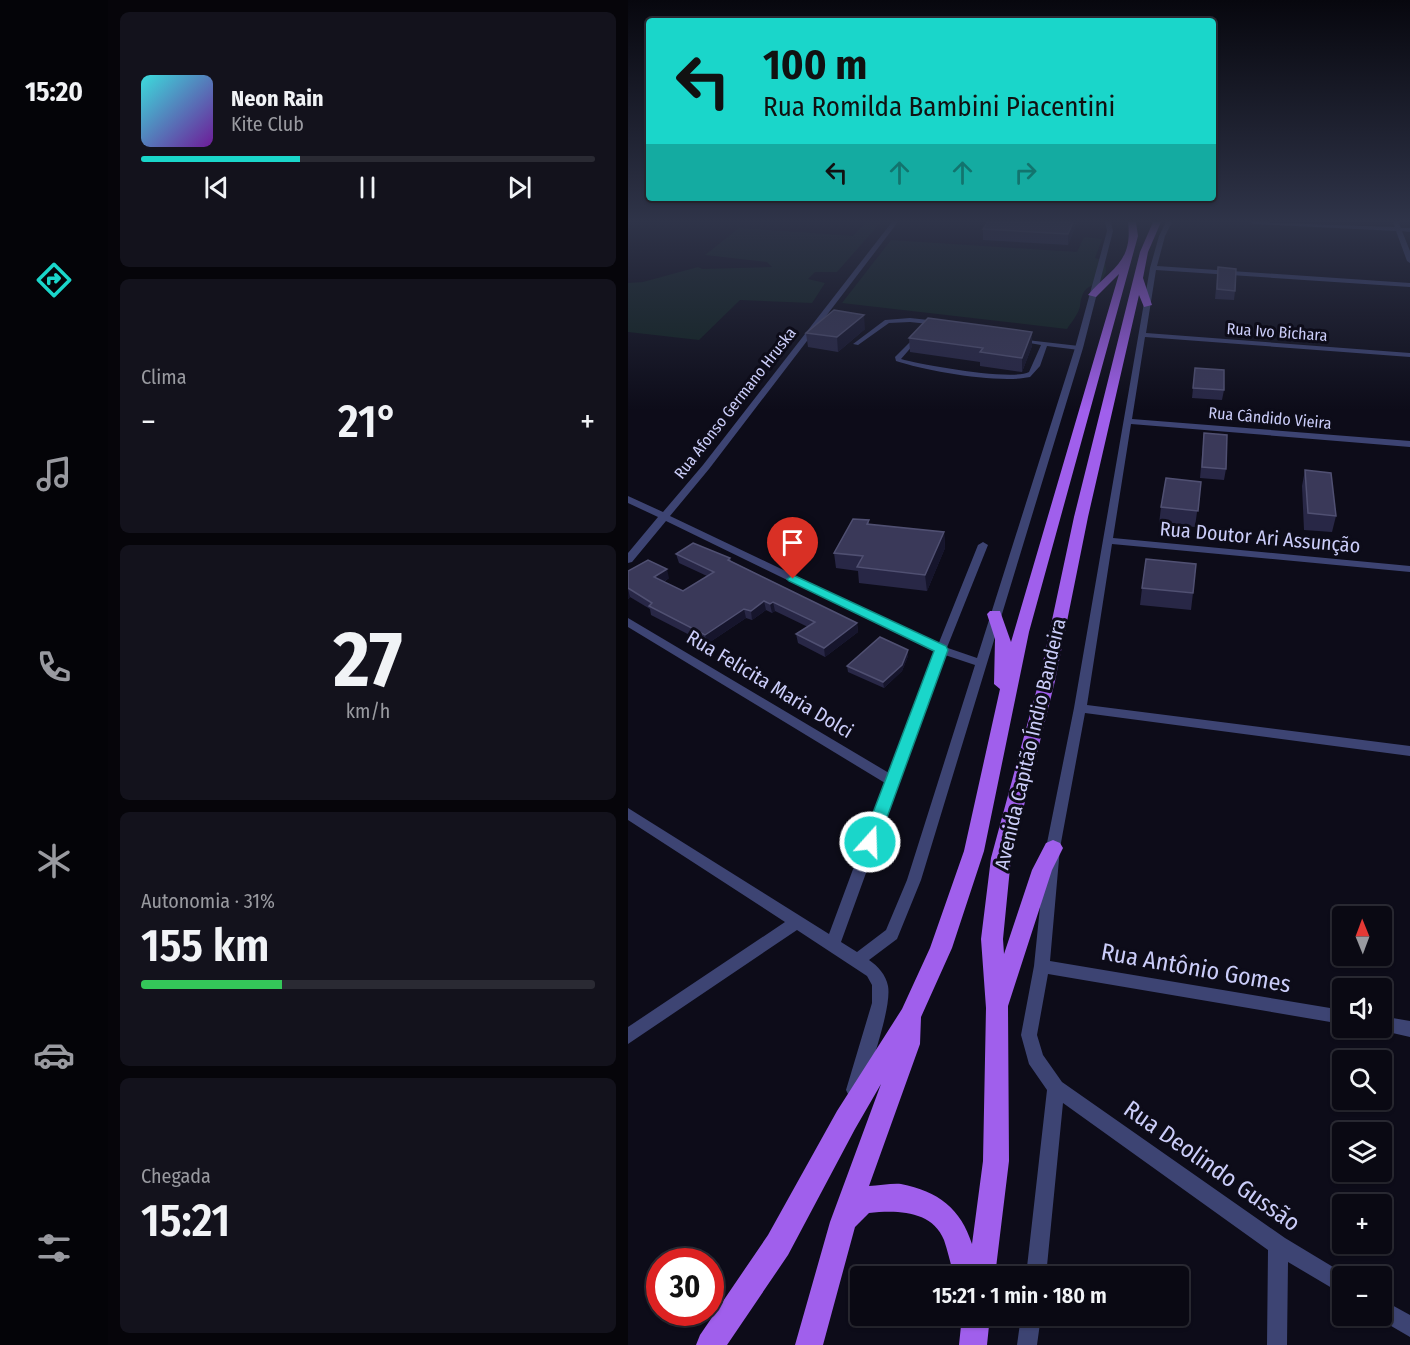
<!DOCTYPE html>
<html lang="pt">
<meta charset="utf-8">
<style>
body{margin:0;font-family:"Fira Sans Condensed",sans-serif;background:#13121c;color:#f1f3f6;height:100vh;display:flex;flex-direction:column;font-size:22px;white-space:nowrap}
*{box-sizing:border-box;margin:0}
p{font-size:20px;color:#999aa0}
.icon{flex:none;width:33px;height:33px;fill:none;stroke:currentColor;stroke-width:2;stroke-linecap:round;stroke-linejoin:round}
.map{position:relative;flex:1;overflow:hidden}
.panel{display:flex;flex-direction:column;gap:12px;padding:12px;background:#06050a;width:520px}
.panel>*{flex:none}
.banner{position:absolute;left:18px;top:18px;width:570px;height:183px;border-radius:6px;box-shadow:0 2px 4px #0004,0 0 0 2px #2a2a33;background:#1ad6ca;color:#111;overflow:hidden}
.needle{width:39px;rotate:359deg}
.buttons{position:absolute;left:704px;top:906px;display:grid;gap:12px}
.buttons a{display:grid;place-items:center;width:60px;height:60px;border-radius:6px;background:#0a0913;box-shadow:0 2px 4px #0004,0 0 0 2px #2a2a33;font-size:30px}
.speed{position:absolute;left:18px;top:1248px;display:flex;gap:12px;font-size:30px;font-weight:700;text-align:center}
.speed>*{display:grid;place-content:center;width:78px;height:78px;border-radius:50%;background:#0a0913;box-shadow:0 2px 4px #0004,0 0 0 2px #2a2a33;line-height:1}
.speed .limit{border:9px solid #d22;background:#fff;color:#111}
.pin{position:absolute;display:grid;place-items:center;width:51px;height:51px;color:#fff;margin:-62px -26px;border-radius:50% 50% 50% 0;rotate:-45deg;box-shadow:0 0 6px #0007}
.pin .icon{rotate:45deg}
.me{position:absolute;width:66px;margin:-33px;rotate:20deg;stroke-linejoin:round;filter:drop-shadow(0 0 4px #0008)}
.turn{display:flex;align-items:center;gap:21px;height:126px;padding:0 18px;font-size:27px}
.turn .icon{width:78px;height:78px;stroke-width:2.5}
.turn b{display:block;font-size:42px;line-height:51px}
.lanes{display:flex;align-items:center;height:57px;padding:0 18px;background:#0003;justify-content:center;gap:30px;direction:ltr}
.lanes .off{opacity:.35}
.big{font-size:45px;font-weight:600;line-height:1.1}
.panel .card{flex:1;display:flex;flex-direction:column;justify-content:center;gap:9px;min-width:0;padding:0 21px;border-radius:9px;background:#13121c}
.panel .dial{align-items:center;gap:0}
.dial b{font-size:78px;line-height:1}
.song{display:flex;align-items:center;gap:18px}
.cover{width:72px;height:72px;border-radius:9px;background:linear-gradient(135deg,hsl(180 70% 55%),hsl(280 70% 35%))}
.played{height:6px;border-radius:3px;background:linear-gradient(90deg,#1ad6ca 35%,#2a2a33 35%)}
.keys{display:flex;justify-content:space-around;direction:ltr}
.heat{display:flex;justify-content:space-between;align-items:center;font-size:33px;direction:ltr}
.charge{height:9px;border-radius:4px;background:linear-gradient(90deg,#34c759 31%,#2a2a33 0)}
.trip{position:absolute;left:222px;top:1266px;width:339px;height:60px;border-radius:6px;background:#0a0913;box-shadow:0 2px 4px #0004,0 0 0 2px #2a2a33;font-weight:600;line-height:60px;text-align:center}
main{display:flex;flex:1;min-height:0}
.menu{display:flex;flex-direction:column;width:108px;justify-content:space-around;align-items:center;background:#040408;color:#999aa0}
.menu .icon{width:42px;height:42px}
.menu .selected{color:#1ad6ca}
.menu b{font-size:27px;color:#f1f3f6}
.map>svg:first-child{display:block}
.green{fill:#10221f}
.lines{fill:none;stroke-linecap:round;stroke-linejoin:round}
.service{fill:#3d4473;fill-rule:evenodd}
.minor{fill:#3d4473;fill-rule:evenodd}
.primary{fill:#a05fec;fill-rule:evenodd}
.wall{fill:#282746}
.shaded-wall{fill:#16152c}
.building{fill:#3a3959;stroke:#505072;stroke-width:1.5}
.route{fill:#1ad6ca;stroke:#118b83;stroke-width:1.5}
.labels{text-anchor:middle;dominant-baseline:central;stroke-width:6;stroke-linejoin:round;paint-order:stroke}
.far-street-label{font-size:16px;fill:#cbcdf9;stroke:#0d0c19}
.street-label{font-size:20px;fill:#cbcdf9;stroke:#0d0c19}
.near-street-label{font-size:24px;fill:#cbcdf9;stroke:#0d0c19}
</style>
<main>
<nav class="menu">
<b>15:20</b>
<svg class="icon selected" aria-label="directions" viewBox="0 0 24 24"><path d="M12 3l9 9-9 9-9-9zM9 14v-3h6M13 9l2 2-2 2"/></svg>
<svg class="icon" aria-label="music" viewBox="0 0 24 24"><path d="M9 18V5l10-2v13"/><circle cx="6" cy="18" r="3"/><circle cx="16" cy="16" r="3"/></svg>
<svg class="icon" aria-label="phone" viewBox="0 0 24 24"><path d="M5 4h4l2 5-3 2q2 4 5 5l2-3 5 2v4C11 20 4 13 5 4z"/></svg>
<svg class="icon" aria-label="climate" viewBox="0 0 24 24"><path d="M12 3v18M4 7l16 10M4 17L20 7"/></svg>
<svg class="icon" aria-label="car" viewBox="0 0 24 24"><path d="M5 17H2v-5l4-1 3-4h7l3 4 3 1v5h-3M9 17h6M6 11h13"/><circle cx="7" cy="17" r="2"/><circle cx="17" cy="17" r="2"/></svg>
<svg class="icon" aria-label="filters" viewBox="0 0 24 24"><path d="M4 7h16M4 17h16"/><circle cx="9" cy="7" r="2"/><circle cx="15" cy="17" r="2"/></svg>
</nav>
<section class="panel">
<div class="card">
<div class="song"><i class="cover"></i><div><b>Neon Rain</b><p>Kite Club</p></div></div>
<div class="played"></div>
<div class="keys"><svg class="icon" aria-label="previous" viewBox="0 0 24 24"><path d="M18 5L8 12l10 7zM5 5v14"/></svg><svg class="icon" aria-label="pause" viewBox="0 0 24 24"><path d="M8 5v14M16 5v14"/></svg><svg class="icon" aria-label="next" viewBox="0 0 24 24"><path d="M6 5l10 7-10 7zM19 5v14"/></svg></div>
</div>
<div class="card"><p>Clima</p>
<div class="heat"><a>−</a><b class="big">21°</b><a>+</a></div>
</div>
<div class="card dial"><b>27</b><p>km/h</p></div>
<div class="card"><p>Autonomia · 31%</p><b class="big">155 km</b><div class="charge"></div></div>
<div class="card"><p>Chegada</p><b class="big">15:21</b></div>
</section>
<div class="map">
<svg width="782" height="1345" viewBox="0 0 782 1345">
<rect width="100%" height="100%" fill="#0d0c19"/>
<!-- green -->
<path class="green" d="M238 222H253L209 272H187L180 279 197 283 184 303 112 300 71 340 0 332V283L15 282 70 267 74 269 144 267 139 262 77 255 111 228 225 236Z
M456 237 474 239 467 258 477 261 478 272 473 282C457 287 454 291 452 306 451 313 443 323 439 329L214 303 263 240 449 252Z"/>
<g class="lines">
<!-- service -->
<path class="service" d="M282 318 310 321 313 323 310 325 282 322 261 323 230 345 225 344 257 320Z
M291 333 293 334V336L273 359C294 365 384 381 401 372L413 345 390 341V339L451 346 454 348 451 350 419 346 412 366 402 377C371 384 299 371 268 361L267 357Z
M355 542 360 545 318 650 313 653 309 652 308 650 350 545Z"/>
<!-- minor -->
<path class="minor" d="M264 222H270L81 469 42 516 317 647 349 658 447 348 479 231 477 222H483L485 231 455 348 293 880 269 939 241 960C250 966 258 975 260 986 264 1007 242 1067 236 1090L233 1096 227 1098 221 1096 218 1090 244 1003V985L239 976 169 930 0 1044V1027L157 922 0 820V808L201 934 257 783 0 627V618L261 773 307 652 38 521 4 562 0 563V553L30 517 0 503V496L35 512 75 465ZM317 655 347 665 279 880 258 930 229 952 213 942Z
M538 222H544L537 236 529 266 782 283V287L528 270 518 333 782 353V357L517 337 504 419 782 441V447L503 424 485 538 782 566V572L484 544 459 705 782 746V756L457 713 432 848 422 961 714 1010V1024L420 974 409 1035 415 1055 434 1082 657 1238 720 1276H714V1294L660 1262 659 1345H639L640 1250 435 1103 418 1276H398L419 1090 401 1064 393 1035 406 966 418 848 446 708 522 268 531 236Z
M622 222 767 227 765 223 770 222 773 228H782V232L774 231 782 251V263L779 261 768 231 625 224Z
M753 1016 782 1021V1037L747 1029 746 1028H753Z
M753 1299 782 1315V1337L746 1316H753Z
M393 1316H413L409 1345H389Z"/>
<!-- primary -->
<path class="primary" d="M500 222H508L510 236 401 632 356 851 324 948 293 1017 292 1044 241 1186C251 1186 264 1183 273 1184 310 1191 333 1209 344 1244L355 1161 358 1008 353 939 363 858 411 681 446 517 512 252 525 222H533L520 252 515 278 524 305 516 307 511 295 460 517 427 681 383 858 375 939 376 954 404 870 418 843 425 840 432 843 435 848 424 870 380 1006 381 1161 367 1276H326C323 1265 320 1252 316 1240 304 1210 268 1210 241 1213L227 1227 195 1345H167L202 1222 253 1084 227 1129 160 1255 99 1345H68L72 1335 140 1235 209 1111 274 1009 302 948 336 851 372 689 366 684 367 639 359 614 362 611H372L383 642 491 274 468 297 460 295C483 268 505 263 500 222Z
M334 1316H362L359 1345H331Z"/>
</g>
<!-- wall -->
<path class="wall" d="M449 222 440 245 355 240V229Z
M590 267 607 291 606 300 587 299Z
M237 329 210 352 180 347 178 333Z
M404 332V346L394 372 352 366V362L282 352 281 338Z
M567 368 596 390 594 400 564 398Z
M576 433 598 469 596 480 572 478Z
M677 470 708 516 704 532 676 530 674 486Z
M573 482 567 527 531 524 533 507Z
M241 520V525L316 532 317 548 299 591 231 583 230 571 208 568 206 553Z
M48 554 102 558 103 561 229 623 230 632 197 657 170 643 168 634 180 627 147 611 144 613 138 610 124 620 118 618 79 644 23 615 22 609 2 597 0 599V571L41 578 36 582 55 591 79 576 51 563Z
M514 588 565 593 563 610 512 605Z
M280 656 274 671 256 688 220 672 219 666Z"/>
<!-- shaded-wall -->
<path class="shaded-wall" d="M445 222H449L440 245V234Z
M236 315 237 329 210 352 209 337Z
M404 332V346L394 372V358Z
M316 532 317 548 299 591 297 575Z
M39 569 41 578 29 586 26 577Z
M0 589 2 597 0 599Z
M136 601 138 610 124 620 123 611Z
M145 602 147 611 144 613 142 604Z
M116 609 118 618 79 644 77 635Z
M229 623 230 632 197 657 196 648Z
M280 650V656L274 671 256 688 255 682Z"/>
<!-- building -->
<path class="building" d="M360 222H445L440 234 355 229Z
M590 267 608 269 607 291 589 289Z
M206 310 236 315 209 337 178 333Z
M300 318 404 332 394 358 352 352 355 348 281 338Z
M567 368 596 370V390L565 388Z
M576 433 599 435 598 469 574 467Z
M677 470 703 473 708 516 680 513Z
M538 478 573 482 570 511 533 507Z
M225 519 241 520 239 524 316 532 297 575 229 567 235 556 206 553Z
M65 543 102 558 100 560 229 623 196 648 168 634 187 622 145 602 142 604 136 601 123 611 116 609 77 635 21 606 24 603 0 588V571L20 560 39 569 26 577 55 591 86 572 48 554Z
M518 559 568 564 565 593 514 588Z
M252 637 280 650 274 665 255 682 219 666Z"/>
<!-- sky -->
<linearGradient id="sky" x2="0" y2="1"><stop stop-color="#07070e"/><stop offset="0.54" stop-color="#2f3449"/><stop offset="1" stop-color="#2f3449" stop-opacity="0"/></linearGradient>
<rect width="782" height="410" fill="url(#sky)"/>
<!-- route -->
<path class="route" d="M165 575 318 646 320 650 250 842 248 846 242 848 236 846 234 842 306 651 161 581 159 579Z"/>
<g class="labels">
<!-- far-street labels -->
<g class="far-street-label">
<text transform="translate(649 332) rotate(4)">Rua Ivo Bichara</text>
<text transform="translate(107 403) rotate(-52)">Rua Afonso Germano Hruska</text>
<text transform="translate(642 418) rotate(5)">Rua Cândido Vieira</text>
</g>
<!-- street labels -->
<g class="street-label">
<text transform="translate(632 537) rotate(5)">Rua Doutor Ari Assunção</text>
<text transform="translate(142 684) rotate(31)">Rua Felicita Maria Dolci</text>
<text transform="translate(402 744) rotate(-77)">Avenida Capitão Índio Bandeira</text>
</g>
<!-- near-street labels -->
<g class="near-street-label">
<text transform="translate(568 968) rotate(10)">Rua Antônio Gomes</text>
<text transform="translate(584 1166) rotate(35)">Rua Deolindo Gussão</text>
</g>
</g>
</svg>
<div class="buttons">
<a><svg class="needle" viewBox="-14 -14 28 28"><path d="M0-13l5 13h-10z" fill="#e53935"/><path d="M0 13l5-13h-10z" fill="#999aa0"/></svg></a>
<a><svg class="icon" aria-label="sound" viewBox="0 0 24 24"><path d="M4 9h4l5-4v14l-5-4H4zM17 9q2 3 0 6"/></svg></a>
<a><svg class="icon" aria-label="search" viewBox="0 0 24 24"><circle cx="10" cy="10" r="6"/><path d="M15 15l6 6"/></svg></a>
<a><svg class="icon" aria-label="layers" viewBox="0 0 24 24"><path d="M12 4l9 5-9 5-9-5zM3 14l9 5 9-5"/></svg></a>
<a>+</a>
<a>−</a>
</div>
<div class="speed"><div class="limit">30</div></div>
<div class="pin" style="left:165px;top:579px;background:#d93025"><svg class="icon" aria-label="arrive" viewBox="0 0 24 24"><path d="M6 21V4h12l-3 4 3 4H6"/></svg></div>
<svg class="me" style="left:242px;top:842px" viewBox="-20 -20 40 40"><circle r="17" fill="#1ad6ca" stroke="#fff" stroke-width="3"/><path d="M0-11L8 9 0 5-8 9z" fill="#fff"/></svg>
<div class="trip">15:21 · 1 min · 180 m</div>
<div class="banner">
<div class="turn"><svg class="icon" aria-label="left" viewBox="0 0 24 24"><path d="M17 20v-9H6M10 6l-5 5 5 5"/></svg><div><b>100 m</b>Rua Romilda Bambini Piacentini</div></div>
<div class="lanes"><svg class="icon" aria-label="left" viewBox="0 0 24 24"><path d="M17 20v-9H6M10 6l-5 5 5 5"/></svg><svg class="icon off" aria-label="ahead" viewBox="0 0 24 24"><path d="M12 20V5M6 11l6-6 6 6"/></svg><svg class="icon off" aria-label="ahead" viewBox="0 0 24 24"><path d="M12 20V5M6 11l6-6 6 6"/></svg><svg class="icon off" aria-label="right" viewBox="0 0 24 24"><path d="M7 20v-9h11M14 6l5 5-5 5"/></svg></div>
</div>
</div>
</main>
